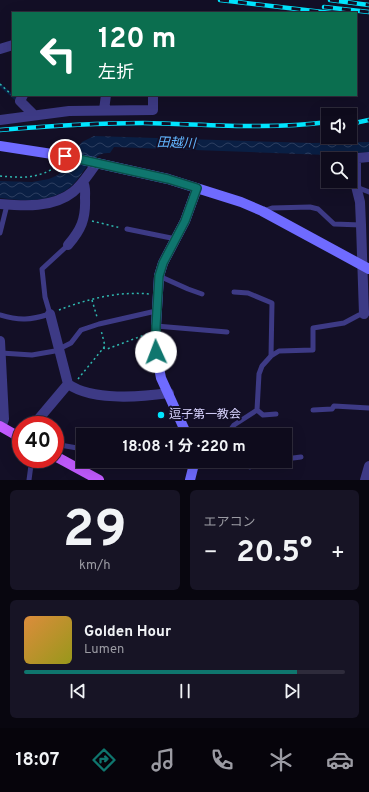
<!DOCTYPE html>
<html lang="ja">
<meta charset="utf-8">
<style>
body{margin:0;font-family:Overpass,"Noto Sans JP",sans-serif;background:#171425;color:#f1f3f6;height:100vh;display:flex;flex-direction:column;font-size:15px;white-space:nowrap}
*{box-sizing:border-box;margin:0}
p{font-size:13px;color:#9b9ba3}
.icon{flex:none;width:22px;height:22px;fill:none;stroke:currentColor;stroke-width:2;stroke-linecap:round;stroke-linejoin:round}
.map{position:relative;height:480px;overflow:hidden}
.panel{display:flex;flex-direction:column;gap:10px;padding:10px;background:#08060f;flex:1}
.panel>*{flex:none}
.banner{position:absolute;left:12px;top:12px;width:345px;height:84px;border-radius:0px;box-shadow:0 4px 16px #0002,0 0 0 1px #2e2b3b;background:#0b6e4f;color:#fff;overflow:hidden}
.controls{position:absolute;left:321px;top:108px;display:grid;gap:8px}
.controls a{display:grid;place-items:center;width:36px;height:36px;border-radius:0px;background:#0e0b1c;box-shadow:0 4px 16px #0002,0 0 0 1px #2e2b3b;font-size:20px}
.speed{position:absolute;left:12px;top:416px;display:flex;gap:8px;font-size:20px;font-weight:700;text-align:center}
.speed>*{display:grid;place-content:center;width:52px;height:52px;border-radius:50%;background:#0e0b1c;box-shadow:0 4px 16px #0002,0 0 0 1px #2e2b3b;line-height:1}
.speed .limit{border:6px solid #d22;background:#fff;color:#111}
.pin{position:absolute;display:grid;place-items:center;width:34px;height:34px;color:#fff;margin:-17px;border:2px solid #fff;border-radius:50%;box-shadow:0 1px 4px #0007}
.me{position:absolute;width:44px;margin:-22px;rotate:358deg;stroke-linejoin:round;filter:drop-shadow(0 0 3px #0008)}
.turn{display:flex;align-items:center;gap:14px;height:84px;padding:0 20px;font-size:18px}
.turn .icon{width:52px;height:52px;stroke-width:2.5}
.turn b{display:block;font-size:28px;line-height:34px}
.big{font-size:30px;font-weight:700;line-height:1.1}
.panel .card{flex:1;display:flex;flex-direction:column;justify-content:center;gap:6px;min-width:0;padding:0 14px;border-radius:6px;background:#171425}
.panel .dial{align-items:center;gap:0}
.dial b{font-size:52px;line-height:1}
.song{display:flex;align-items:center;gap:12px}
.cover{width:48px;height:48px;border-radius:6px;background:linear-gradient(135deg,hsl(30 70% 55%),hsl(60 70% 35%))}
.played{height:4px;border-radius:2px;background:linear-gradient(90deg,#0f766e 85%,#2e2b3b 85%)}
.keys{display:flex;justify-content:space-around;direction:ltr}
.heat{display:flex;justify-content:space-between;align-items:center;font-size:22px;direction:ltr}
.panel .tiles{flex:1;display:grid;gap:10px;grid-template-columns:1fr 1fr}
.card:last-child{grid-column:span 2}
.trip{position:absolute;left:76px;top:428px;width:216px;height:40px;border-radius:0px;background:#0e0b1c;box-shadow:0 4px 16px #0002,0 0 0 1px #2e2b3b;font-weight:700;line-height:40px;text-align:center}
.tab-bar{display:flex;height:64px;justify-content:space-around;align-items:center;background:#06040b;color:#9b9ba3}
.tab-bar .icon{width:28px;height:28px}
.tab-bar .selected{color:#0f766e}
.tab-bar b{font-size:18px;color:#f1f3f6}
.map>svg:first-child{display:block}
.water{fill:url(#water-waves)}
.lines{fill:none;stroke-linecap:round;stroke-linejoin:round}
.stream{stroke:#0a1f44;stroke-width:3}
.path{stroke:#2fb8b0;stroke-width:1.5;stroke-dasharray:2 3;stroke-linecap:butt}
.lane{stroke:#3d3a85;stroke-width:5}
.street{stroke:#3d3a85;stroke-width:10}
.secondary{stroke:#6f6bff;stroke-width:10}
.primary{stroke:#c25bff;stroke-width:10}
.rail-casing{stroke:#00e5ff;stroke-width:4.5}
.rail{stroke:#130f26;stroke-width:3;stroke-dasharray:9;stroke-linecap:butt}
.route-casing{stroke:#0a4d48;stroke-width:10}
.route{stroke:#0f766e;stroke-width:7}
.poi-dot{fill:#00e5ff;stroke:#130f26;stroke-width:1.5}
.labels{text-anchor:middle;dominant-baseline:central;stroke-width:4;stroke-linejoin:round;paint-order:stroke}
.poi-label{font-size:12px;fill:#d9d4ff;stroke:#130f26;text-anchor:start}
.water-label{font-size:13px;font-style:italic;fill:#62b6ff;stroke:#130f26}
</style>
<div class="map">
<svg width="369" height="480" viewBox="0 0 369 480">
<defs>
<pattern id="water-waves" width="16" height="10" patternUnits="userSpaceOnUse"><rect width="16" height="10" fill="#0a1f44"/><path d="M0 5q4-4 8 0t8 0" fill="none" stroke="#2d3f60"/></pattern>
</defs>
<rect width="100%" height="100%" fill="#130f26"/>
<!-- water -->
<path class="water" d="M94 136 312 143 369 142V152L327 155 114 147 110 153C90 151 83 178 69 188 50 203 23 201 0 198V181L32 182 49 179 58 175 70 162 74 152 82 142Z"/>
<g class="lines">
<!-- stream -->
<path class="stream" d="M0 85 16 99"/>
<!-- path -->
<path class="path" d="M0 84 12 95
M0 176C24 178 38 179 59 165
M92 221 121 228
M92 300 97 317
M59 310C87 299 119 291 149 294
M103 348 107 349 147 334
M78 379 105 346 101 330"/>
<!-- lane -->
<path class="lane" d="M356 187 369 192
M263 211 272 208 310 207 318 209 334 224 361 225
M127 229 176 239
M0 233 7 205
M159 276 188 289 202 294
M234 292 248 293 272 303 271 356
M0 315C20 321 30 320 50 314L45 297 42 269 68 245
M156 326 227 332
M1 353 32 355 55 351 71 343 81 330 99 324 156 311
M257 410 263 415 276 414
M313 410 332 409 334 406 369 408
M13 434 14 443 21 452
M227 435 234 425 257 410 259 374 262 366 271 356 279 351 313 350V328L344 323 359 315 369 313
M55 455 60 445 83 449
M27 459 31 465 29 480
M285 459 301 457
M184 461 199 465 206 461
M235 461 250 467 258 462 270 461"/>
<!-- street -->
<path class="street" d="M0 49 13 45
M23 95 20 101 34 115
M104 110 106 95
M0 120 69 111 153 110V95
M0 204C24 206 53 208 73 192 83 184 89 173 97 163
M68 245C81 230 86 219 85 198 85 193 86 187 83 182
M50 314 68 384C92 401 141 397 169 393
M364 314 361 225 360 202 356 186V160L358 158 369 157
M0 341 4 419 1 427
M36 422 68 384
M365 480 369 466"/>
<!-- secondary -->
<path class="secondary" d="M0 146 65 156 168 179 241 202 262 211 369 269
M187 435 161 378 156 352V326L159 276 163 263 185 221 197 188
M190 480 194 464V461"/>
<!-- primary -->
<path class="primary" d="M0 426 21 438
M55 456 99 480"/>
<!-- rail casing -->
<g class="rail-casing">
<path id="rail" d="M220 0 331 13
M330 0 369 5
M324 7 369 12
M350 124 369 120
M0 130C48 126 95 123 143 123 204 124 266 130 328 122"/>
</g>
<!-- rail -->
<use href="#rail" class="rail"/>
</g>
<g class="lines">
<!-- route casing -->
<g class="route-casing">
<path id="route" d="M65 156 168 179 197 188 185 221 163 263 159 276 156 326V352"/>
</g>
<!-- route -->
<use href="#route" class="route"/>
</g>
<!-- markers -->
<circle class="poi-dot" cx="161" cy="415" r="4"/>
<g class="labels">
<!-- poi labels -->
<g class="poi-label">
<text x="169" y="415">逗子第一教会</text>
</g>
<!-- water labels -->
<g class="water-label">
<text transform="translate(176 144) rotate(2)">田越川</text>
</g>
</g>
</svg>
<div class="controls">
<a><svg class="icon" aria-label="sound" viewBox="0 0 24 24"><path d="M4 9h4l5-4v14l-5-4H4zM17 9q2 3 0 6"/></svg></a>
<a><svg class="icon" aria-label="search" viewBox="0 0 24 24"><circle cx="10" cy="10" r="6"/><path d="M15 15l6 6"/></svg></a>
</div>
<div class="speed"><div class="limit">40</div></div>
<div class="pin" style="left:65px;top:156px;background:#d93025"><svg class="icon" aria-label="arrive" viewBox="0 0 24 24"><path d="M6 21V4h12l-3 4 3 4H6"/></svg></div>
<svg class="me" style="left:156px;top:352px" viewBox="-20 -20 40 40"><circle r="19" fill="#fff"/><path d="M0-13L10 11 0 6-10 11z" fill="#0f766e"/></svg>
<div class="trip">18:08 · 1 分 · 220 m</div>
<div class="banner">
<div class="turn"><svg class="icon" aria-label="left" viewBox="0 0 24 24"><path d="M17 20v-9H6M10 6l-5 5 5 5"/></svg><div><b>120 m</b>左折</div></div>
</div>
</div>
<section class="panel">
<div class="tiles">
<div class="card dial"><b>29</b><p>km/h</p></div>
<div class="card"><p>エアコン</p>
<div class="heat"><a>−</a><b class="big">20.5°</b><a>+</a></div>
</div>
<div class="card">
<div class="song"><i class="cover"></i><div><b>Golden Hour</b><p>Lumen</p></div></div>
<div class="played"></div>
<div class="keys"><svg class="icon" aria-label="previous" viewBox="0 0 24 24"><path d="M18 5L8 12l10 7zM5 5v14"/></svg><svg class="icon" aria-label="pause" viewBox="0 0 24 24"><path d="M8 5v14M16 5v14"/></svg><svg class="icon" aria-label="next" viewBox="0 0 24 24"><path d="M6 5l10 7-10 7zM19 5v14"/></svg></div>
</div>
</div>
</section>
<nav class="tab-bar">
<b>18:07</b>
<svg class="icon selected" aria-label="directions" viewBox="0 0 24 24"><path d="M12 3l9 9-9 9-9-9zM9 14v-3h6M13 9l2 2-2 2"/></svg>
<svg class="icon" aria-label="music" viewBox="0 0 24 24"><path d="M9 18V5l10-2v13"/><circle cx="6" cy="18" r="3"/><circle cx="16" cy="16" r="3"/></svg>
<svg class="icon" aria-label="phone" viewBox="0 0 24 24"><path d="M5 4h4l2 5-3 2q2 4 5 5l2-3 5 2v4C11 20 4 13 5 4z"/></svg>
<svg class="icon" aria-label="climate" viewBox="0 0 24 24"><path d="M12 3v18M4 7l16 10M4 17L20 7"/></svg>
<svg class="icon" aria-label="car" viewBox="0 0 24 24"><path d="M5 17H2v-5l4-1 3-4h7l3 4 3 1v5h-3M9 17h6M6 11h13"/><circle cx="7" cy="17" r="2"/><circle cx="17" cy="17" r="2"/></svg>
</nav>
